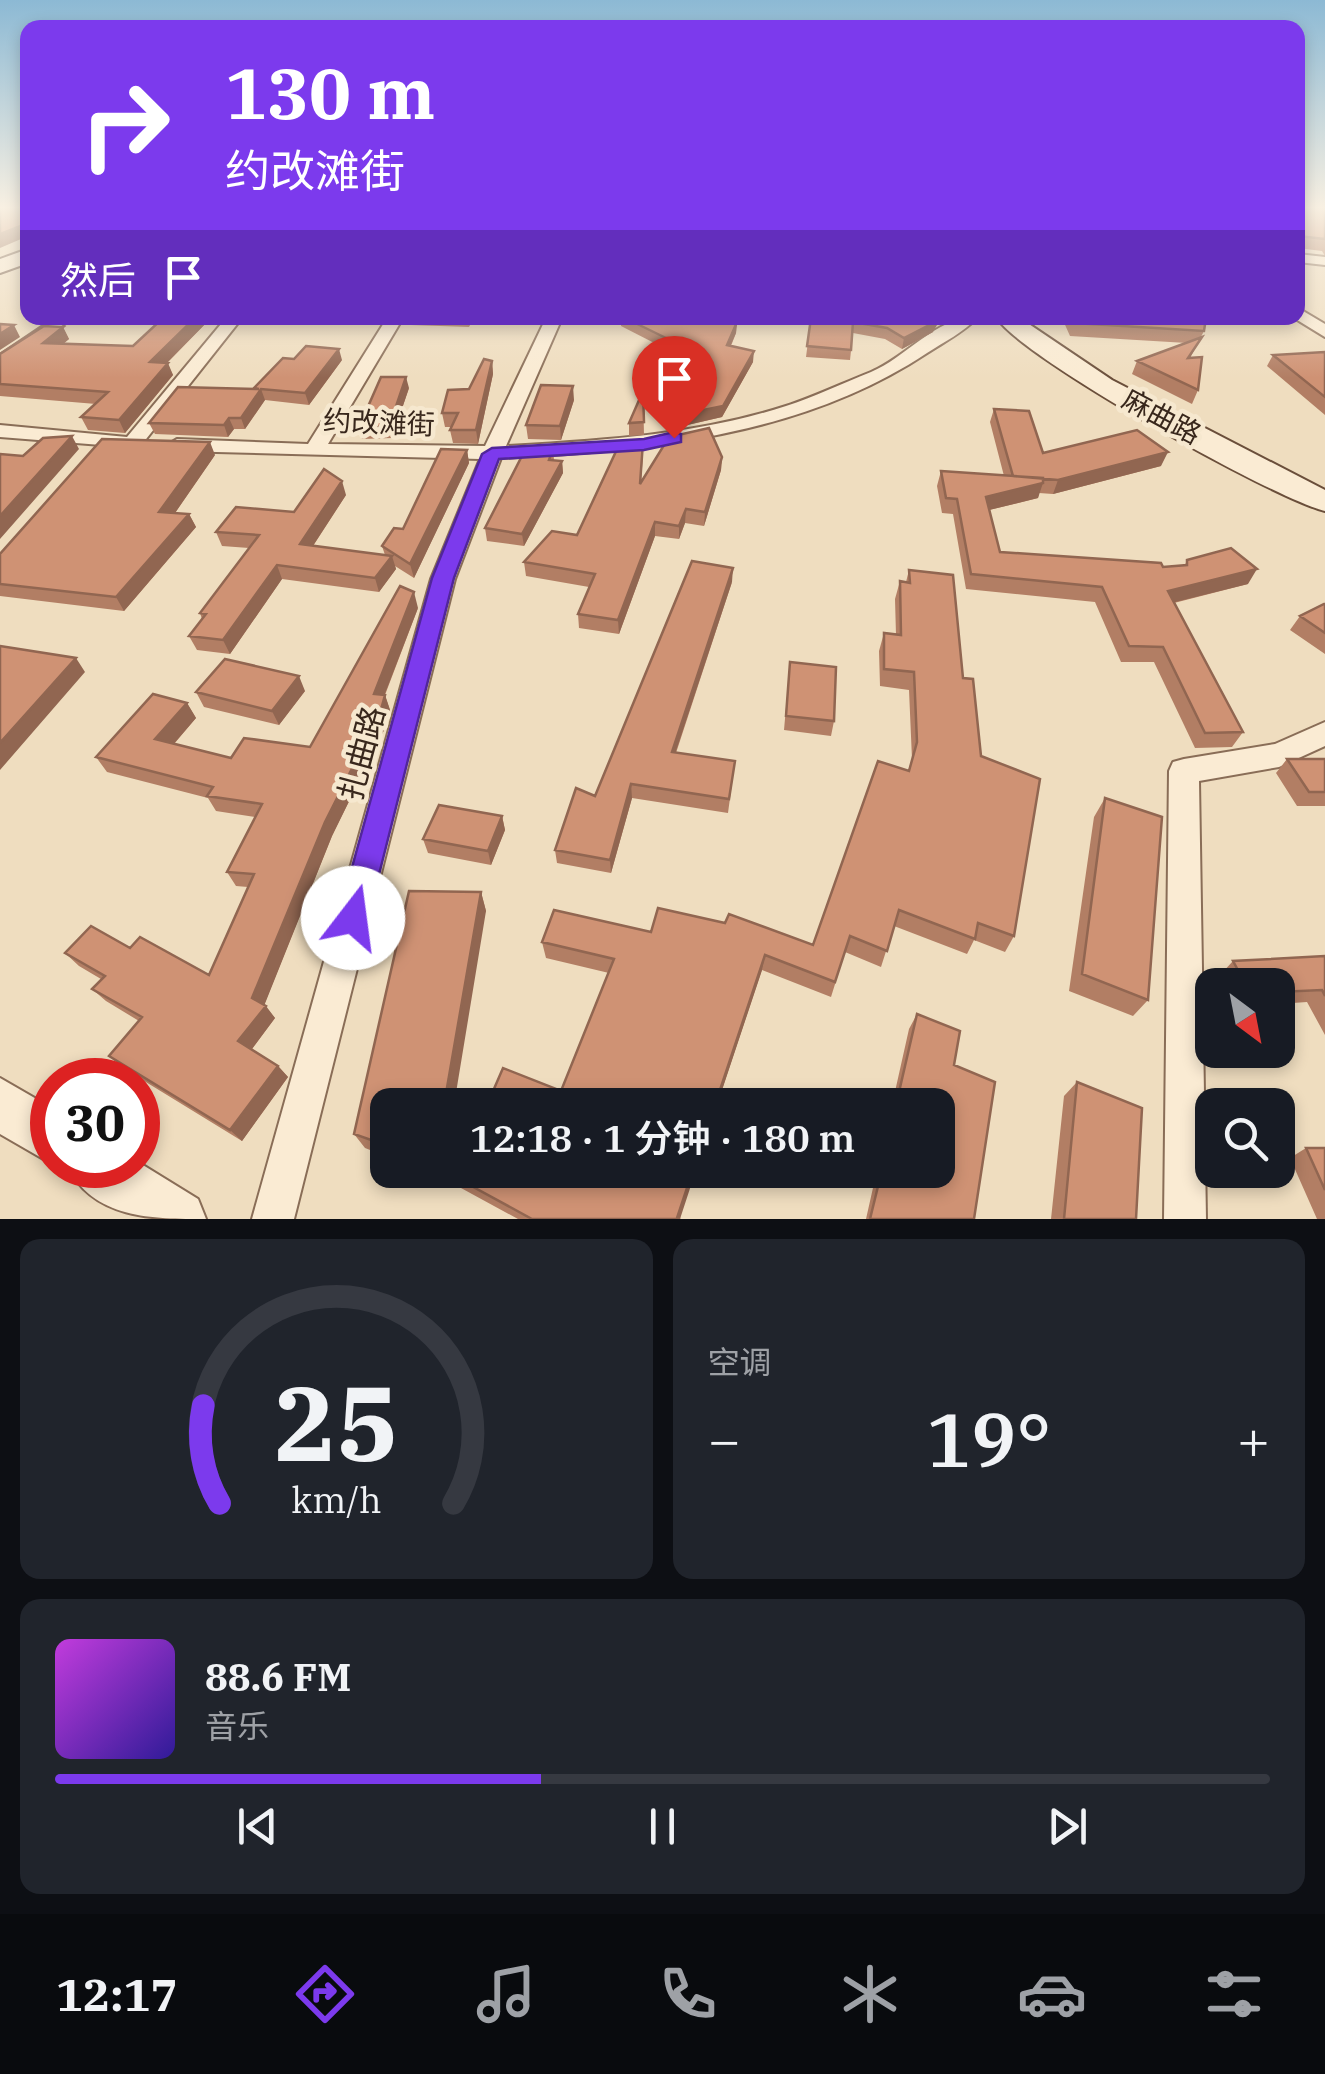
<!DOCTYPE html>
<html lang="zh">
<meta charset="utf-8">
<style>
body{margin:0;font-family:"IBM Plex Serif","Noto Sans SC",serif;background:#20242c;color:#f1f3f6;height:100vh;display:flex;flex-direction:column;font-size:38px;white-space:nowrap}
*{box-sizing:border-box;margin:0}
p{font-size:32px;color:#9ea1a6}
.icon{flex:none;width:55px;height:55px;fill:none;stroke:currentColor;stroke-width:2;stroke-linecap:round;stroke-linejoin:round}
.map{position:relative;height:1219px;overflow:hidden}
.panel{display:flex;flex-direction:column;gap:20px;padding:20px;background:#0d0f14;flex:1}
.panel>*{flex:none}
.top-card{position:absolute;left:20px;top:20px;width:1285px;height:305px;border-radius:20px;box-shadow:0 5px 15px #0003;background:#7c3aed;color:#fff;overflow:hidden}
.needle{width:65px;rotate:148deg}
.tools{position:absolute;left:1195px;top:968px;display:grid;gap:20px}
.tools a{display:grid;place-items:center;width:100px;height:100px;border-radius:20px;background:#171b24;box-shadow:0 5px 15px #0003;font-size:50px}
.speed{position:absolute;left:30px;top:1058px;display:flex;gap:20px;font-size:50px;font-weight:700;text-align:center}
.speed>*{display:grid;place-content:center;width:130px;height:130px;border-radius:50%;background:#171b24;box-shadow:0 5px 15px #0003;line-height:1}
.speed .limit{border:15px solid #d22;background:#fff;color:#111}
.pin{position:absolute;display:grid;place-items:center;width:85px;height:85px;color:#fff;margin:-102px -42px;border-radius:50% 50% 50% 0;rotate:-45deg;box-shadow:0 0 10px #0007}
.pin .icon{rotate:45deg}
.me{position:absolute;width:110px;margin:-55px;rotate:15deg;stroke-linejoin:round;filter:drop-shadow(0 0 8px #0008)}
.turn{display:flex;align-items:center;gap:35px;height:210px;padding:0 40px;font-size:45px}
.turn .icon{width:130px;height:130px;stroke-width:2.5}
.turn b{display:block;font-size:70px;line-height:85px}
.then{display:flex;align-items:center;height:95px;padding:0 40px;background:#0003;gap:20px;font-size:38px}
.big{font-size:75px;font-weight:600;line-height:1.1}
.panel .tile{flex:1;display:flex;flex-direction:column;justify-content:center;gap:15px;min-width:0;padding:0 35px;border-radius:20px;background:#20242c}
.panel .dial{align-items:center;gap:0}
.dial svg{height:260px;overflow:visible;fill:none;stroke:#363941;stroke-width:7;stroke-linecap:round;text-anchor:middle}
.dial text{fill:#f1f3f6;stroke:none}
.song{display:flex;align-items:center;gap:30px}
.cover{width:120px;height:120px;border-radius:15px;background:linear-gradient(135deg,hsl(290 70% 55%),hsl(250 70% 35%))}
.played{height:10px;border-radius:5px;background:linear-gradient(90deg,#7c3aed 40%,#363941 40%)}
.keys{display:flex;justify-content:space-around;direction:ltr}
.heat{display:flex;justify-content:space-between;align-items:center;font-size:55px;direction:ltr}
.panel .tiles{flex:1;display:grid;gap:20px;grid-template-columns:1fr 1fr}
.tile:last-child{grid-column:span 2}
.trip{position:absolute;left:370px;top:1088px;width:585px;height:100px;border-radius:20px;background:#171b24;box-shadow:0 5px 15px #0003;font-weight:600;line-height:100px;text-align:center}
.dock{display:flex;height:160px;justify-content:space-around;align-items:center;background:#090b0e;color:#9ea1a6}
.dock .icon{width:70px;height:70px}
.dock .current{color:#7c3aed}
.dock b{font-size:45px;color:#f1f3f6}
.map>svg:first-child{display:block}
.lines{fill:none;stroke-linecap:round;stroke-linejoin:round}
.minor-casing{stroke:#896d57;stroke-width:4}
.tertiary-casing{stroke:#896d57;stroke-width:4}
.secondary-casing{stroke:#6a4e3a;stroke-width:4}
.minor{fill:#faebd3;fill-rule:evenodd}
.tertiary{fill:#faebd3;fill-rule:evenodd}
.secondary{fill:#faebd3;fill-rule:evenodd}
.wall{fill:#b27e64}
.shaded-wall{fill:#916651}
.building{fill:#cf9274;stroke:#916651;stroke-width:2.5}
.route{fill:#7c3aed;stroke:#51269a;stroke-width:2.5}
.labels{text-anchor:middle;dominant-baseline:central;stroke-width:9;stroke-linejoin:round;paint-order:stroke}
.far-street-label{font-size:28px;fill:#38271c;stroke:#f6e8cf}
.street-label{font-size:32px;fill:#38271c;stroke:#f6e8cf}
</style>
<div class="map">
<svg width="1325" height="1219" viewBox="0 0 1325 1219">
<rect width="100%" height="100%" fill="#efddbf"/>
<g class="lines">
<!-- minor casing -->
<g class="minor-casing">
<path id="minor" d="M1298 254 1325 257V265L1298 262Z
M1298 308 1325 324V337L1294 318H1298Z
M55 318H73L0 368V355Z
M226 318H242L139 448 0 437V425L127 437Z
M387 318H403L328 444 485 446 546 318H562L506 446C600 441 696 435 786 406 814 397 843 383 871 372 906 358 938 315 977 318 964 332 944 342 927 353 802 436 647 451 501 458L455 579 294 1219H252L431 579 480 459 177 451 167 445 177 439 308 444Z
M1325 722V746L1279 767 1199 781 1206 1219H1164L1169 771 1173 762 1184 759 1275 744Z"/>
</g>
<!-- tertiary casing -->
<g class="tertiary-casing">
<path id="tertiary" d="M0 1078 52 1108V1164L0 1134Z
M138 1162 198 1199 206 1219C153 1219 92 1219 67 1165Z"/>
</g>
<!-- secondary casing -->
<g class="secondary-casing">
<path id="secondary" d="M28 249V263L0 273V259Z
M997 318H1020L1112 380 1325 490V511C1273 498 1022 358 997 318Z"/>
</g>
<!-- minor -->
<use href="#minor" class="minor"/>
<!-- tertiary -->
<use href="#tertiary" class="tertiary"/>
<!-- secondary -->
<use href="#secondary" class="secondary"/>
</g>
<!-- wall -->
<path class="wall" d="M1298 207H1325V256L1322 251 1298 248Z
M163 318H211L167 363 173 375 125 433 88 430 81 417 96 404 0 396V354L63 327 69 339 64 343 133 346Z
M409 318H474L469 327 411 325Z
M621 318H722V320L737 322 736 333 731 346 753 362 722 417 683 426 706 378 659 370V359L664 348 621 326Z
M811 318 933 332 902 349 885 339 853 333 850 360 806 357Z
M1062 318H1206L1204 331 1190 358 1198 390 1192 404 1132 374 1137 361 1187 343 1070 336Z
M1325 352V415L1267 366 1273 355Z
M342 360 309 405 265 400 245 429H234L228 437 155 434 149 423Z
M492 361 493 374 478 444 453 443 450 430 452 427H445L442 413 469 389Z
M409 388 392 438 362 439 359 427Z
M643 391 644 435 629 436V423Z
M574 400 561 440 528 439 526 425Z
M994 409 1043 453 1161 466 1053 494 1039 493 1038 498 989 510 1000 552 1163 567 1185 565 1187 560 1248 584 1174 603 1243 732 1232 747 1195 748 1154 662H1121L1095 602 966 589 953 514 942 513 937 486 941 471 1004 476 990 422Z
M553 449 554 460 562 461 563 473 524 546 487 541 485 528Z
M467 450 469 463 414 578 395 566 396 569 379 592 282 579 230 654 197 650 189 636 202 619 200 613 249 548 222 546 216 532 294 512 346 495 313 546 385 555 382 546 403 529Z
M215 455 175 513 189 514 196 527 124 611 0 596V554Z
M643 455 641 482 722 457 721 470 704 526 685 523 679 539 655 536 619 634 579 628 578 614 589 587 526 576 524 562 577 535Z
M909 570 963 678 981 756 1014 936 1005 952 974 940 967 954 894 926 881 967 845 952 831 997 762 970 717 1105H487L561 1091 609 973 546 958 542 942 651 932 813 945 908 771 912 759 909 690 880 686 879 651 884 633 896 635 895 599 900 581 906 582Z
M732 582 676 753 735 761 728 813 632 798 611 873 557 863 555 850 595 796Z
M1325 604V654L1290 630 1300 616Z
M418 608 385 695 390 710 385 728 332 836 264 1005 275 1018 252 1049 278 1066 288 1077 242 1141 123 1068 109 1056 139 1021 106 1001 92 989 101 979 79 966 65 953 130 948 209 975 248 887 236 886 227 872 255 817 216 811 208 798 107 772 96 757 187 703 196 718 174 744 231 758 310 747Z
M790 662 834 721 831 736 784 730Z
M305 691 279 725 204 707 196 692Z
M1287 759H1325V806H1297L1276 773Z
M1105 798 1148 1000 1133 1016 1069 991 1094 817Z
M502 816 505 830 491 865 428 853 423 839Z
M481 892 486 911 388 1105V1157L365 1148 354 1134Z
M1325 956V1035L1307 1002 1278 1004V985H1226L1221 974 1233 961Z
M917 1014 954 1065 974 1219H866L877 1170H938V1105H892L909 1029Z
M1077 1082 1136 1219H1051L1064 1096Z
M1306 1148H1325V1219H1317L1290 1158Z
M422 1170H443L442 1178Z
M455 1177 680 1219H518L461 1188Z"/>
<!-- shaded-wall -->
<path class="shaded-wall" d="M28 223V236L0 248V234Z
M195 318H211L156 374 150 362Z
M938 318H941L933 332 902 349 904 338Z
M737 322 736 333 726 356 727 345Z
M14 325 20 337 0 350V334Z
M63 327 69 339 50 355 43 343Z
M339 349 342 360 309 405 305 393Z
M754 351 753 362 722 417 683 426 684 414Z
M492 361 493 374 478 444 476 430Z
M168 363 173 375 125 433 119 420Z
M406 377 409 388 392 438 389 427Z
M573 386 574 400 561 440 560 426Z
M261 389 265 400 245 429 241 418Z
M229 418 234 429 228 437 224 425Z
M72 436 79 449 0 539V516Z
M210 442 215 455 166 526 159 512Z
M467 450 469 463 414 578 410 564Z
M1168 452 1161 466 1053 494 1058 480Z
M722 457 721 470 704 526 705 512Z
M562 461 563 473 524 546 522 534Z
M342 481 346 495 305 558 300 544Z
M1043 483 1038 498 981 512 986 497Z
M686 509 685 523 679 539V526Z
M189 514 196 527 124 611 116 597Z
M655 522V536L619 634 618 620Z
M392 556 396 569 379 592 375 578Z
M277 565 282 579 230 654 223 640Z
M733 568 732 582 671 766 672 752Z
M1257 569 1248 584 1159 606 1168 591Z
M414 592 418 608 379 709 374 694Z
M76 658 85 672 0 770V743Z
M299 676 305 691 279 725 272 711Z
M385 695 390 710 385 728 332 836 262 1011 252 998 325 822Z
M187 703 196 718 165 754 155 739Z
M631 784 632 798 611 873 610 860Z
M502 816 505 830 491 865 488 851Z
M481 892 486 911 454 1105H444Z
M765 955 762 970 717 1105H715Z
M266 1006 275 1018 249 1053 238 1041Z
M278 1066 288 1077 242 1141 230 1130Z
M693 1170H696L680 1219H677Z"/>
<!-- building -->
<path class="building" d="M0 207H28V223L0 234Z
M1298 207H1325V239L1298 236Z
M163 318H195L150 362 168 363 119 420 81 417 108 392 0 384V354L44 326 63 327 43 343 133 346Z
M625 318H722V320L737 322 727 345 754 351 723 406 684 414 713 368 659 359 668 339Z
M811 318H938L935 322 904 338 887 328 853 322 851 350 807 346Z
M1071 318H1206L1204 331 1074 323Z
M0 324 14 325 0 334Z
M1202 337 1188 358 1202 357 1198 390 1137 361Z
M306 346 339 349 305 393 261 389 241 418H229L224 425 149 423 178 387 259 389 254 388 283 358 294 359Z
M1325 352V397L1273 355Z
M484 359 492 361 476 430H450L458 413H442L448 390 469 389Z
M381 377H406L389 427H359Z
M541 385 573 386 560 426 526 425Z
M643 391 644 422 629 423Z
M994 409 1029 411 1043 453 1137 430 1168 452 1058 480 1013 476Z
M709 428 722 457 705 512 686 509 679 526 655 522 618 620 578 614 595 574 524 562 552 531 577 535 619 445 643 442 640 484 669 437Z
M72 436 0 516V454L23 456 43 438Z
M102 439 210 442 159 512 189 514 116 597 0 584V554Z
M441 449 467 450 410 564 382 546 394 528 403 529Z
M553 449 549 460 562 461 522 534 485 528 525 450Z
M324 469 342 481 300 544 392 556 375 578 277 565 223 640 189 636 206 614 200 613 259 535 216 532 236 507 294 512Z
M941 471 1043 478V483L986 497 1000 552 1161 563 1163 567 1187 565V560L1231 548 1257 569 1168 591 1243 732 1205 733 1163 647 1129 646 1102 587 971 574 957 499 946 498Z
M692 561 733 568 672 752 735 761 729 799 631 784 610 860 555 850 576 788 595 796Z
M909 570 953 575 963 678 973 679 981 756 1040 779 1014 936 978 923 975 939 899 910 887 951 850 936 835 982 765 955 715 1105H487L503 1068 561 1091 614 959 542 942 554 910 651 932 658 908 725 923 729 914 813 945 878 761 909 771 917 742 914 672 884 669V633L901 635 900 581 910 583Z
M400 586 414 592 374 694 385 695 380 713 325 822 252 998 266 1006 238 1041 278 1066 230 1130 109 1056 142 1017 92 989 105 976 65 953 91 926 130 948 140 937 209 975 254 874 227 872 262 804 207 796 213 787 96 757 153 694 187 703 155 739 231 758 244 738 310 747Z
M1324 604H1325V633L1300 616Z
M0 646 76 658 0 743Z
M225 659 299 676 272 711 196 692Z
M790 662 836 667 834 721 786 716Z
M1287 759H1325V792H1309Z
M1105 798 1162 817 1148 1000 1082 974Z
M439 805 502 816 488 851 423 839Z
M409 891 481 892 444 1105H388V1146L354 1134Z
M1325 956V996L1322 990 1278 992V985H1246L1233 961Z
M917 1014 960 1031 954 1065 995 1082 974 1219H870L882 1170H938V1105H896Z
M1077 1082 1142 1108 1136 1219H1064Z
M1306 1148H1325V1190Z
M458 1170H693L677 1218 680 1219H532L455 1177Z"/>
<!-- sky -->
<linearGradient id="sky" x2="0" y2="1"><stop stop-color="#8cb9d4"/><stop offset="0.55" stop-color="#f8f0e2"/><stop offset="1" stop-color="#f8f0e2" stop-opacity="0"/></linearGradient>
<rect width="1325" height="378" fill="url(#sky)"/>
<!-- route -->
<path class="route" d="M674 432 681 434V442L644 450 499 459 454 578 368 918 364 928 353 932 342 928 338 918 432 578 482 454 492 448 644 439Z"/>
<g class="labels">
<!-- far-street labels -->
<g class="far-street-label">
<text transform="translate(1162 416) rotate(28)">麻曲路</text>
<text transform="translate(379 422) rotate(2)">约改滩街</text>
</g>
<!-- street labels -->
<g class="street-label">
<text transform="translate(361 753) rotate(-75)">扎曲路</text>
</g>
</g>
</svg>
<div class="tools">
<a><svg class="needle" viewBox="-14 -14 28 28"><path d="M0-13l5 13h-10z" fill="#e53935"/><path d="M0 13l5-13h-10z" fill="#9ea1a6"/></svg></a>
<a><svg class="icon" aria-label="search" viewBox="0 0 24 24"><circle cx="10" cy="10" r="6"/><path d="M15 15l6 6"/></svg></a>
</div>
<div class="speed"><div class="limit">30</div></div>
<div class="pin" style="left:674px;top:438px;background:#d93025"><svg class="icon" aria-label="arrive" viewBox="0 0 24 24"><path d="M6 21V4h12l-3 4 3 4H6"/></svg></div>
<svg class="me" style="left:353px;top:918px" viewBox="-20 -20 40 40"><circle r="19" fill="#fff"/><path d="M0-13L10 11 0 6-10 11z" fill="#7c3aed"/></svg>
<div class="trip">12:18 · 1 分钟 · 180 m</div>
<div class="top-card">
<div class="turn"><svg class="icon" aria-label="right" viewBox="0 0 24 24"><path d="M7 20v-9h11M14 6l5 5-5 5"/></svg><div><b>130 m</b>约改滩街</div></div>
<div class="then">然后<svg class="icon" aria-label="arrive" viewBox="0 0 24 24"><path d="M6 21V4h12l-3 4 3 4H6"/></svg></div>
</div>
</div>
<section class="panel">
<div class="tiles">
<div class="tile dial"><svg viewBox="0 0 100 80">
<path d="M14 69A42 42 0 1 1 86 69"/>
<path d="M14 69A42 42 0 0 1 9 39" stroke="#7c3aed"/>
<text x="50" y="56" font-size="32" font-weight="700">25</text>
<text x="50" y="72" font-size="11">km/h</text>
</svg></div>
<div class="tile"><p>空调</p>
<div class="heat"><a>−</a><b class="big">19°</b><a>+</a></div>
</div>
<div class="tile">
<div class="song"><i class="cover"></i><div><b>88.6 FM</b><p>音乐</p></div></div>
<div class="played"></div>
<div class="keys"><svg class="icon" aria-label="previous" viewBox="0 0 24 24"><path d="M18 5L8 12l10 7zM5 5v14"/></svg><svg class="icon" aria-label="pause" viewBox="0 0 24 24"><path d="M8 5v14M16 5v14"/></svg><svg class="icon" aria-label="next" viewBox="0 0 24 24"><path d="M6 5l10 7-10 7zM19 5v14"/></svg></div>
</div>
</div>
</section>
<nav class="dock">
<b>12:17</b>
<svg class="icon current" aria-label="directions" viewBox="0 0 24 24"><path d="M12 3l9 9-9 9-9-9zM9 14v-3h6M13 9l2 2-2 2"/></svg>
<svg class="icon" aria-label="music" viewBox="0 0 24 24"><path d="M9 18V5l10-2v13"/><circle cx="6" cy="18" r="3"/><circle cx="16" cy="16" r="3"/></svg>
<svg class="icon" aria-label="phone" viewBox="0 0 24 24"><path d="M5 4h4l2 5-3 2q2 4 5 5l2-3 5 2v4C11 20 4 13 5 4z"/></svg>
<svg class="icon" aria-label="climate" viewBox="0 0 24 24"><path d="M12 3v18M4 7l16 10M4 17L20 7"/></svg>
<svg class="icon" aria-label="car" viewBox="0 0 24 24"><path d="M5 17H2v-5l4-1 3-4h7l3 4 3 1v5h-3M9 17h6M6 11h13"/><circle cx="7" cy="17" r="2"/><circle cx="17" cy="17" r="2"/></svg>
<svg class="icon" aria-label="filters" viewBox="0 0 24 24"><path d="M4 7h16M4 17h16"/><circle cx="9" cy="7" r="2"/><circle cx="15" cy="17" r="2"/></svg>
</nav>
